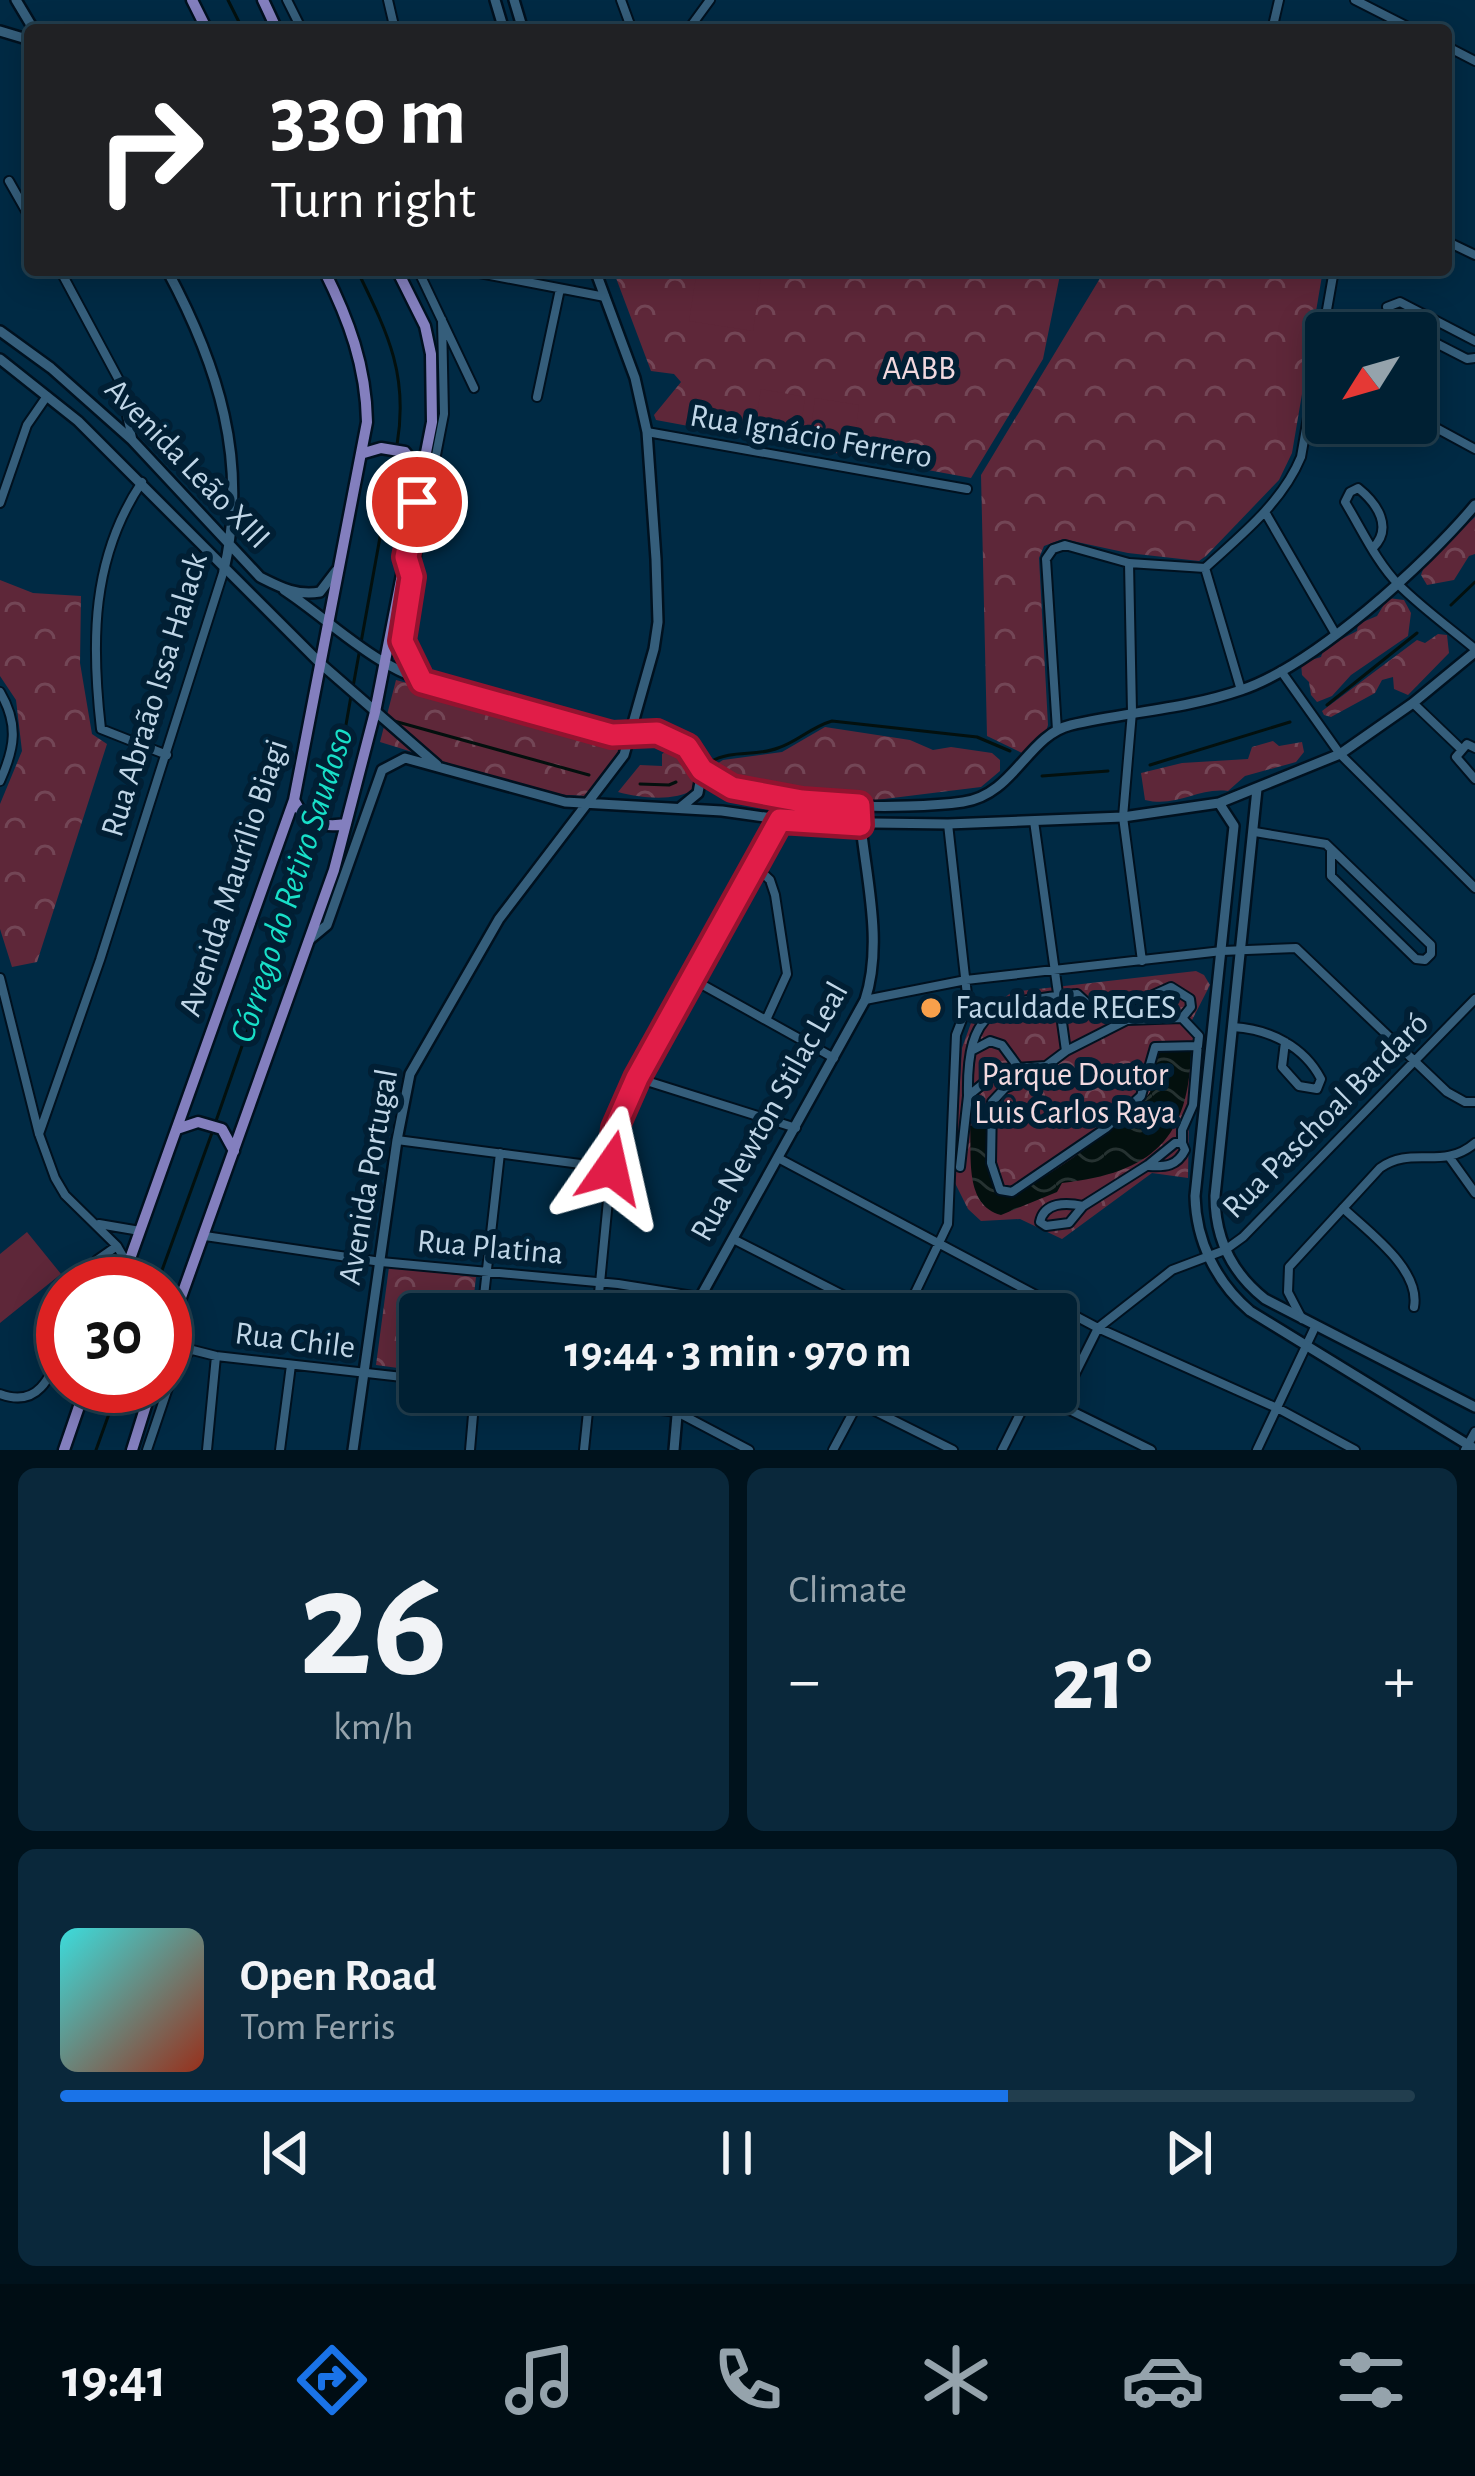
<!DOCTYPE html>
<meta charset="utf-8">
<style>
body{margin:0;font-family:"Alegreya Sans",sans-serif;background:#0a283b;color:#f1f3f6;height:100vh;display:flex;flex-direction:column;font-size:45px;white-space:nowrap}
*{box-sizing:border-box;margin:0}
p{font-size:39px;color:#95a3ac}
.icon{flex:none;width:66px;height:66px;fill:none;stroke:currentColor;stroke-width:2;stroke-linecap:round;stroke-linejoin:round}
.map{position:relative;height:1450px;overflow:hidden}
.drawer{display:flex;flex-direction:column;gap:18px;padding:18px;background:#00121c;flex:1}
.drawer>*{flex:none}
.top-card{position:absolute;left:24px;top:24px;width:1428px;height:252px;border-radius:12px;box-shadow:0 6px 30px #0003,0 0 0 3px #223e4e;background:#202124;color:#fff;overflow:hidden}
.needle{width:78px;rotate:233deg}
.fabs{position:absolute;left:1305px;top:312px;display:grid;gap:24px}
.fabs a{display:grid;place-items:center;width:132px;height:132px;border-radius:12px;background:#002033;box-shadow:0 6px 30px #0003,0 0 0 3px #223e4e;font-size:60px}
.speed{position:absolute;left:36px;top:1257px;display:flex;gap:24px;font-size:60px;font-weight:700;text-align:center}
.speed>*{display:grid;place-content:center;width:156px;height:156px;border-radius:50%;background:#002033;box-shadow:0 6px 30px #0003,0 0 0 3px #223e4e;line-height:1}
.speed .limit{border:18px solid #d22;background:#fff;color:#111}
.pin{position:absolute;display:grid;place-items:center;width:102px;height:102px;color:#fff;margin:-51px;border:6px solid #fff;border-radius:50%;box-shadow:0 3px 12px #0007}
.me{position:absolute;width:132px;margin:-66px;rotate:11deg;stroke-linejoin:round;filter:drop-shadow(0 0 9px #0008)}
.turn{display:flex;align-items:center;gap:42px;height:252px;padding:0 48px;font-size:54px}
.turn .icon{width:156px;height:156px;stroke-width:2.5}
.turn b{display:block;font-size:84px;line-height:102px}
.big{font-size:90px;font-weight:600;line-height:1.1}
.drawer .widget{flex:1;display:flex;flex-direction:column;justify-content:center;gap:18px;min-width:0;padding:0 42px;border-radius:18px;background:#0a283b}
.drawer .dial{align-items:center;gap:0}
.dial b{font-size:156px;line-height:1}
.song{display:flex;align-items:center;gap:36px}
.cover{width:144px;height:144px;border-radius:18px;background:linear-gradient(135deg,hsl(180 70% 55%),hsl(10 70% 35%))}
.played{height:12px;border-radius:6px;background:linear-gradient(90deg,#1a73e8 70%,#223e4e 70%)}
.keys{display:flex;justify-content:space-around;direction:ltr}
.heat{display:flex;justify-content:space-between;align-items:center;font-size:66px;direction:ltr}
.drawer .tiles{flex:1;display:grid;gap:18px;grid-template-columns:1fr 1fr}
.widget:last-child{grid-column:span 2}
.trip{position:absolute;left:399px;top:1293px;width:678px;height:120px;border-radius:12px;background:#002033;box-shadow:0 6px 30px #0003,0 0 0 3px #223e4e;font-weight:600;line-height:120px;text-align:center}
.tabs{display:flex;height:192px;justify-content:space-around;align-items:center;background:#000d14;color:#95a3ac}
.tabs .icon{width:84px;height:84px}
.tabs .current{color:#1a73e8}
.tabs b{font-size:54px;color:#f1f3f6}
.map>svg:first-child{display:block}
.forest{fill:url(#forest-crowns)}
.pitch{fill:#5e2739}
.water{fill:url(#water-waves)}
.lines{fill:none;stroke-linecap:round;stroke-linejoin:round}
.stream{stroke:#03100e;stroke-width:3}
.street-casing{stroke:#00111f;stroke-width:12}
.secondary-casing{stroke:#00111f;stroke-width:14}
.primary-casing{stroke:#00111f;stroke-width:15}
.street{stroke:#355e7b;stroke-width:8}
.secondary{stroke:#355e7b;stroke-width:9}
.primary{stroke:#837fbe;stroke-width:10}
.route-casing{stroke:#92132f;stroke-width:30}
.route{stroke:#e11d48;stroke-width:21}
.poi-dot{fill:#f8a04b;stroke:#011f34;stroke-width:4.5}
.labels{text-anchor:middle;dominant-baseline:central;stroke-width:12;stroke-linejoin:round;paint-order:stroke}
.park-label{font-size:33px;fill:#f2d9df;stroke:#011f34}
.street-label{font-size:33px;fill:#c0d6e7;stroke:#011f34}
.poi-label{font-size:33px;fill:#c0d6e7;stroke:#011f34;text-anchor:start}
.water-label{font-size:36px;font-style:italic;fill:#18dfc8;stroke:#011f34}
</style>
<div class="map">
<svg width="1475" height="1450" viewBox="0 0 1475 1450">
<defs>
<pattern id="forest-crowns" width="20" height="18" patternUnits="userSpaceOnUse" patternTransform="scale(3)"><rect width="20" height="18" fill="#5e2739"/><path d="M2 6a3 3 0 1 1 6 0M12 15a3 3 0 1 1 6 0" fill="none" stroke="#734656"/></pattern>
<pattern id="water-waves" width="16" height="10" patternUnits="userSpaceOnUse" patternTransform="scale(3)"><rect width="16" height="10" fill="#03100e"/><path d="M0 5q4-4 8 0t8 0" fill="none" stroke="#263231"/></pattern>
</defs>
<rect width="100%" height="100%" fill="#002a44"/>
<!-- forest -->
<path class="forest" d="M613 270H1061L1043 359 971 478 656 420 654 415 681 382 674 374 651 371Z
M1105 270H1323L1292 453 1279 480 1206 556 1199 561 1128 553 1063 539 1044 546 1039 558 1048 725 1044 738 1022 753 987 736 981 475Z
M1475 517V554L1469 556 1454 580 1427 585 1421 575 1425 564Z
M0 580 33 593 81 596 80 663 92 734 107 744 37 962 12 967 0 929V804L22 751 16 700 0 676Z
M1388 598 1404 600 1411 613 1408 636 1351 675 1332 696 1317 702 1311 695 1309 682 1302 675 1301 663 1321 657 1324 648 1357 631 1358 624 1377 616Z
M1438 634 1447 635 1449 653 1408 695 1394 689 1393 677 1382 680 1375 693 1331 717 1324 715 1322 711 1417 640 1425 643Z
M396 680 625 742 587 796 548 794 380 742Z
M825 727 910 740 933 750 951 747 992 753 1000 760V771L981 787 868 801C850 794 829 799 810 797L805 789 747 782 714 772 712 767 723 760 782 752Z
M1273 741 1279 746 1302 742 1304 752 1296 762 1245 776 1228 791C1198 787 1177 808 1145 800L1141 773 1182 763 1248 759 1252 747Z
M671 748C687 760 698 768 695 789 674 802 641 798 618 792L640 765 662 766V754Z
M1196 971 1204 975 1210 985 1190 1024 1198 1046 1190 1047 1188 1178 1152 1173 1062 1239 1020 1219 981 1221 968 1209 954 1181 962 1048 971 1023 1012 992Z
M389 1267 476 1277 472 1313 430 1307 428 1314H420V1371L376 1365Z"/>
<!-- pitch -->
<path class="pitch" d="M697 270H762L753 331 689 321Z
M761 389 805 397 799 439 754 432Z
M815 398 859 405 853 447 809 440Z
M27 1232 61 1274 0 1323V1254Z"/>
<!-- water -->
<path class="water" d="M1191 1047C1190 1139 1152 1173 1062 1183L1057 1192 1001 1215C964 1205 972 1157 970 1126L980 1122 990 1124C989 1148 981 1187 1009 1197 1050 1174 1091 1149 1123 1116 1132 1107 1146 1101 1151 1090 1156 1080 1155 1064 1156 1053Z"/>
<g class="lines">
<!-- stream -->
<path class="stream" d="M228 0 243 30
M357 270C387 332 409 374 397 445
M1451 605 1475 582
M353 687 395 454
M1327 705 1417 633
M394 721 589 775
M710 762C732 749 756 757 778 748 797 742 811 727 832 721L977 737 1010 751
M1150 765 1290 722
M1042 776 1108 771
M640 784 669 785 676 782
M320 821 339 765 351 696
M216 1121 317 830
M157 1284 213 1130
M96 1450 119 1386"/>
<!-- street casing -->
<g class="street-casing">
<path id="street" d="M287 0 302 30
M388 0 395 30
M621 0 632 30
M1355 0 1414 30
M688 30 710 0
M1272 30 1279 0
M1446 46 1475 61
M9 181 30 218
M1446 241 1475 255
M60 270 119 380 132 438
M418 270 474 388
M464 270 605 297
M1475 341 1400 302 1387 307 1393 321 1467 359 1475 358
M537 397 560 289
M1416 417 1475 449
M647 432 967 489
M142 482C91 558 91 642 101 729L167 755
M0 503 27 425 47 396
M1265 512 1335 633
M1373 548C1393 528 1378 504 1358 488L1350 492 1345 502C1362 530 1377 563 1399 585 1422 608 1450 628 1475 649
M1129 563 1132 712 1123 817 1142 961
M1205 568 1241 690
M1281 671 1340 754 1475 888
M422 682 402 642 403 625 444 414 442 320
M0 692C19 724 15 748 0 781
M1413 703 1460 748
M1057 730 1046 559 1053 549 1065 545 1129 563 1205 568C1241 535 1282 503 1301 457L1334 270
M1475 748 1467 744 1456 757 1475 779
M1034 821 1066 1051 1030 1078 1005 1088 992 1102 991 1163 1000 1190 1012 1192 1106 1128 1141 1096 1155 1047 1198 1046 1199 1036 1182 1018 1127 1020 1066 1051
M1255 832 1326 844 1431 945V954L1425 960 1416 959 1331 876V850
M754 865 770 880 775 895 787 974 766 1020
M0 978 39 1134 55 1178 65 1195 117 1246 128 1265
M692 979 834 1058
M865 1000 966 980 1222 951 1296 948 1447 1092 1465 1102H1475
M1233 1027C1269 1029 1304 1046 1321 1079L1317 1089 1299 1086 1282 1067 1285 1042
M973 1050 990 1041 1002 1045 1016 1064
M637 1078 796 1128
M968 1096C966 1004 998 1002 1077 994L1100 1015 1127 1020 1151 996 1171 987 1190 999 1191 1007 1182 1018
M39 1134 100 960 224 570
M397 1140 611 1168
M778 1158 1098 1328 1279 1409 1355 1450
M1450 1158 1475 1193
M1149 1166C1166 1167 1177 1166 1185 1150L1182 1143
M960 1167 968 1096 1001 1069 1046 1066
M1083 1206 1069 1223 1046 1226 1040 1222C1044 1202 1066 1202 1083 1206L1148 1165 1175 1143H1182V1130L1193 1105 1198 1043
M1343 1208C1367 1231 1421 1269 1414 1307
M99 1224 140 1231
M205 1236 381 1262 618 1284 699 1297
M733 1239 880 1314
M87 1284 97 1260 117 1246
M482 1314 500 1153
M597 1314 615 1128 637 1078 780 820
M905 1314 948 1224 956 1035 968 1004 948 824
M1302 1319 1288 1292 1289 1267 1380 1168C1412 1145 1442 1171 1475 1143
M165 1343 216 1356 420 1379
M522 1392 677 1412 749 1450
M837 1392 953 1450
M1033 1392 1151 1450
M0 1394C40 1409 51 1375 63 1344
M1059 1406 1098 1328 1172 1270 1225 1250 1243 1237 1475 999
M147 1450 173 1373 189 1352
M207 1450 216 1356
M280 1450 291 1365
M470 1450 475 1392
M584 1450 590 1392
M833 1450 864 1392
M1002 1450 1031 1392
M1257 1450 1315 1327
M1465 1450 1475 1432"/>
</g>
<!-- secondary casing -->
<g class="secondary-casing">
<path id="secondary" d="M16 0 34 30
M495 0 504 30
M514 0 523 30
M0 31 30 40
M167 270C218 365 249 461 224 570
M0 331 51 368 132 440 260 577C280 587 296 596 320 592L336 571
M0 359 78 421 321 664 437 765
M284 590C319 613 351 644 387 664 432 690 485 699 534 713 560 720 586 730 613 735 629 738 642 729 657 733 691 743 692 768 719 782 769 809 906 810 963 802 1014 795 1028 735 1071 725 1127 712 1186 709 1241 690 1313 666 1426 564 1475 505
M1257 789 1215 1196C1215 1238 1232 1273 1265 1299L1475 1407
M1219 803 1234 826 1195 1196C1196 1241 1216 1282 1250 1311L1475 1449
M681 807 698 793 702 770
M309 940 327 925 382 770 405 758 565 802 722 811 800 822 948 824 1123 817 1219 803 1340 754 1413 703 1475 652
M691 1314 865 1000C885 939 863 868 859 805
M353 1450 397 1140 410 1074 499 919 624 755 654 649 658 622 656 559 647 432 635 378 595 270
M674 1450 679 1392"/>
</g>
<!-- primary casing -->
<g class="primary-casing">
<path id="primary" d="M192 0 207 30
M263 0 277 30
M364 453 381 448 405 452 423 475
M294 800C305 823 322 828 346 824
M177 1129 198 1122 222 1129 234 1151
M121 1284 294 800 367 422C366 366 349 320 324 270
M165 1342 334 870 375 712 432 422 431 354 425 326 397 270
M64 1450 86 1386
M132 1450 152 1386"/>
</g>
<!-- street -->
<use href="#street" class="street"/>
<!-- secondary -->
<use href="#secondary" class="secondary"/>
<!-- primary -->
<use href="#primary" class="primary"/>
</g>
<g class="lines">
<!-- route casing -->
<g class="route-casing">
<path id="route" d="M417 502 406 557 412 577 402 641 422 682 612 735 657 733 687 747 702 770 732 788 802 801 859 805 860 825 780 820 637 1078 615 1128 611 1168"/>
</g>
<!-- route -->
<use href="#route" class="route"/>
</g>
<!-- markers -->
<circle class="poi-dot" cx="931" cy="1008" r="12"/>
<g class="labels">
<!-- park labels -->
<g class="park-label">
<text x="919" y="369">AABB</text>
<text x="1075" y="1075">Parque Doutor<tspan x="1075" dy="38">Luis Carlos Raya</tspan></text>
</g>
<!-- street labels -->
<g class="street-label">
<text transform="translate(811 437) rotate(10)">Rua Ignácio Ferrero</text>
<text transform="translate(187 464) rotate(46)">Avenida Leão XIII</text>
<text transform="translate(155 695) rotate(-73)">Rua Abraão Issa Halack</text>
<text transform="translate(234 878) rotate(-72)">Avenida Maurílio Biagi</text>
<text transform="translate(770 1112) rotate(-61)">Rua Newton Stilac Leal</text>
<text transform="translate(1326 1116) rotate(-45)">Rua Paschoal Bardaró</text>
<text transform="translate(369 1177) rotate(-80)">Avenida Portugal</text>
<text transform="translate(490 1248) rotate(5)">Rua Platina</text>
<text transform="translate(295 1341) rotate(7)">Rua Chile</text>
</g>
<!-- poi labels -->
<g class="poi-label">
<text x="955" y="1008">Faculdade REGES</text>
</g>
<!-- water labels -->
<g class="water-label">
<text transform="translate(292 885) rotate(-72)">Córrego do Retiro Saudoso</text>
</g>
</g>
</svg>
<div class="fabs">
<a><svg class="needle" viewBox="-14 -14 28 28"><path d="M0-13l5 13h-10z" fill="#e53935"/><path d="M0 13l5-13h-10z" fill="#95a3ac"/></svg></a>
</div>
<div class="speed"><div class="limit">30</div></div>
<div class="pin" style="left:417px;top:502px;background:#d93025"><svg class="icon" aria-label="arrive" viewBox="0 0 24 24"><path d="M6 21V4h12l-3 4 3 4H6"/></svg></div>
<svg class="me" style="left:611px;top:1168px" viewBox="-20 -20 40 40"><path d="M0-17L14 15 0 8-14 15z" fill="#e11d48" stroke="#fff" stroke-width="4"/></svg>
<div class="trip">19:44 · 3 min · 970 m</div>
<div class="top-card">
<div class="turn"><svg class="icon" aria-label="right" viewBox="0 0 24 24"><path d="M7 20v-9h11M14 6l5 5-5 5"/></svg><div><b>330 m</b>Turn right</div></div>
</div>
</div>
<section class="drawer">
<div class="tiles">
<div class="widget dial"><b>26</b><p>km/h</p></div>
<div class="widget"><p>Climate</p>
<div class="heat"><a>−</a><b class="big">21°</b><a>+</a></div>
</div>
<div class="widget">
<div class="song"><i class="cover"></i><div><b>Open Road</b><p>Tom Ferris</p></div></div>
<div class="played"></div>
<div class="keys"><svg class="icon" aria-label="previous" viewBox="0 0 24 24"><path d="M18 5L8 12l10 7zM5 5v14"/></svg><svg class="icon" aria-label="pause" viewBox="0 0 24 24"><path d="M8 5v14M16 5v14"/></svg><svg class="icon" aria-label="next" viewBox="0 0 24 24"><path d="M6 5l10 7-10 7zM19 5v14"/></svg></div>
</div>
</div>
</section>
<nav class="tabs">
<b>19:41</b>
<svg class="icon current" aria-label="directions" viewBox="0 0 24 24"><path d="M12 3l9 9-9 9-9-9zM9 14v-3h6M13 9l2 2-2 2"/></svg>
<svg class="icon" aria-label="music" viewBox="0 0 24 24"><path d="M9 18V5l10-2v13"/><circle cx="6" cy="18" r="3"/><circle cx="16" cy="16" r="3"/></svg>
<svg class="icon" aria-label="phone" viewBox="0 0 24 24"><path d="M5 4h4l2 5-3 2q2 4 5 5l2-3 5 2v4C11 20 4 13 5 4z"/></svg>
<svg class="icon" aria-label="climate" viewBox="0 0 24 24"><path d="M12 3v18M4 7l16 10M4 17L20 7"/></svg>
<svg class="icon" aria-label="car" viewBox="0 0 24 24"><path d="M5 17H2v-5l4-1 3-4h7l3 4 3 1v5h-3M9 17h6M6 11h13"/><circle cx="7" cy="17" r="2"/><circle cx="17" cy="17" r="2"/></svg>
<svg class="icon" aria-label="filters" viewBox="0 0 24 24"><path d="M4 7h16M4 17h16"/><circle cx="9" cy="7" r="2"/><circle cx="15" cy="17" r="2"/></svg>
</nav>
